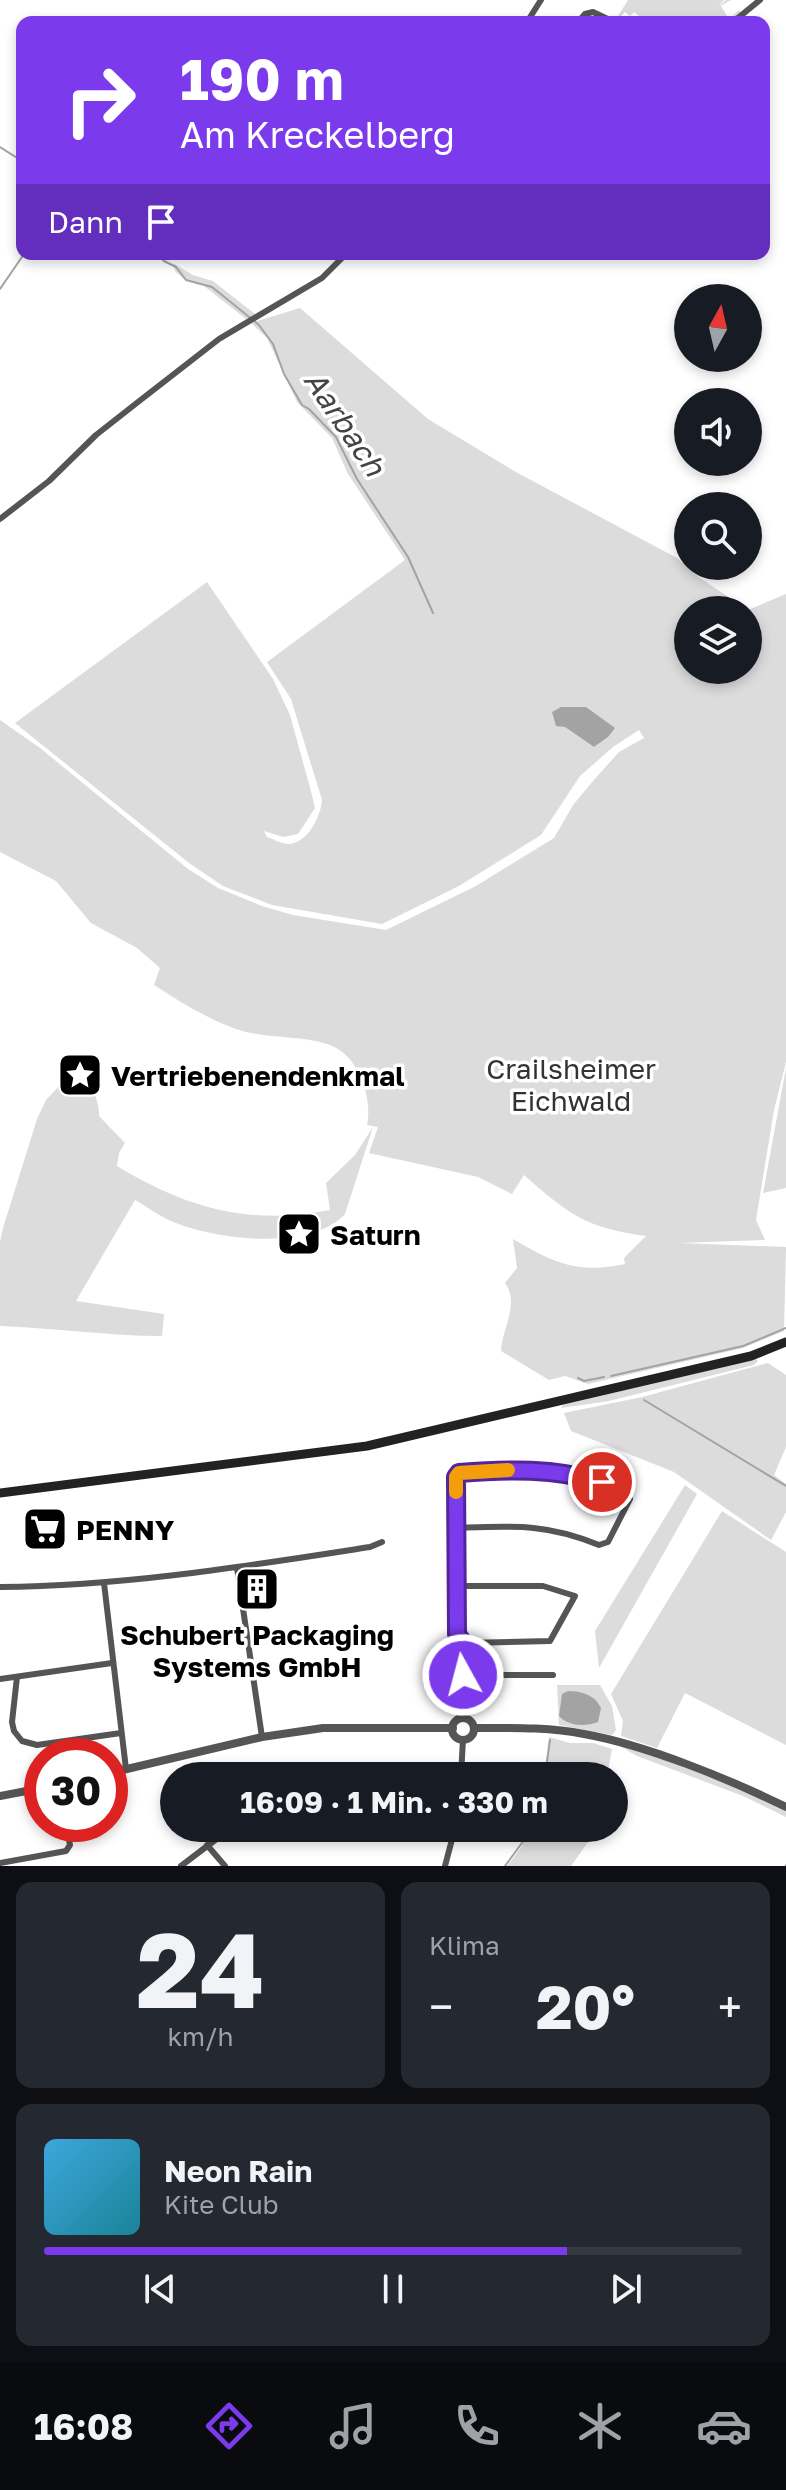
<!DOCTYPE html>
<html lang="de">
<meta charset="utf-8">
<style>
body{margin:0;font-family:"Golos Text",sans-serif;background:#242831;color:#f1f3f6;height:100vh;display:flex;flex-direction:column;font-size:30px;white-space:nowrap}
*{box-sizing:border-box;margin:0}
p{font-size:26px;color:#9ea1a6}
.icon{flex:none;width:44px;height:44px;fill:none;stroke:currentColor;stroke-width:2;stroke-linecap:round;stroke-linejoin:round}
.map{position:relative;height:1866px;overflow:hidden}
.panel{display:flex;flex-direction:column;gap:16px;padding:16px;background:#0d0f14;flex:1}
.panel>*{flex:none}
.guide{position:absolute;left:16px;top:16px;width:754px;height:244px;border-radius:16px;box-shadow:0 4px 12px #0003;background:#7c3aed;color:#fff;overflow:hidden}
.needle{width:52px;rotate:8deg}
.buttons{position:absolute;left:674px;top:284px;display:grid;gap:16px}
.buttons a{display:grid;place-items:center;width:88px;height:88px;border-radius:50%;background:#171b24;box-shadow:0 4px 12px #0003;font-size:40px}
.speed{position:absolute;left:24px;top:1738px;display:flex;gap:16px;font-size:40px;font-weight:700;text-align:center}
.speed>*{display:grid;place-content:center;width:104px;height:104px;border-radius:50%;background:#171b24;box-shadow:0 4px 12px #0003;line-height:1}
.speed .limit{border:12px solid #d22;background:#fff;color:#111}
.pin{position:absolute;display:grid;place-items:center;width:68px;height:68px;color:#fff;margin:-34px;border:4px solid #fff;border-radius:50%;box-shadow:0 2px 8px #0007}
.me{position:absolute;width:88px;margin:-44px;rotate:353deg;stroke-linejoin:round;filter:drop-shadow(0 0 6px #0008)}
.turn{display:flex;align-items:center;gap:28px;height:168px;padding:0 32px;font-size:36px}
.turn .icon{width:104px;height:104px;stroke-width:2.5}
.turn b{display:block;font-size:56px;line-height:68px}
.then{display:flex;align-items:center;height:76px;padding:0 32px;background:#0003;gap:16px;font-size:30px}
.big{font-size:60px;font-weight:700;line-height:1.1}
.panel .tile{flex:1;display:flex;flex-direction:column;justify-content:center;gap:12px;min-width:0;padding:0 28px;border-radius:16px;background:#242831}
.panel .dial{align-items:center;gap:0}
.dial b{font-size:104px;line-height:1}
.song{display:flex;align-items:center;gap:24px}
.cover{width:96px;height:96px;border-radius:12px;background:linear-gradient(135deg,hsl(200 70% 55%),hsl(190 70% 35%))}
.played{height:8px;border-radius:4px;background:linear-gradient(90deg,#7c3aed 75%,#363941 75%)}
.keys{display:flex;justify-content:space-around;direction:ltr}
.heat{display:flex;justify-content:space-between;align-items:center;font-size:44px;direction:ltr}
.panel .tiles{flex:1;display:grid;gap:16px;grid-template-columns:1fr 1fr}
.tile:last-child{grid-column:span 2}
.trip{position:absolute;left:160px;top:1762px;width:468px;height:80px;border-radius:40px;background:#171b24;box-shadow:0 4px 12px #0003;font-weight:700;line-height:80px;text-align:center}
.dock{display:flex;height:128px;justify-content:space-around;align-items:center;background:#090b0e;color:#9ea1a6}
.dock .icon{width:56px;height:56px}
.dock .current{color:#7c3aed}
.dock b{font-size:36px;color:#f1f3f6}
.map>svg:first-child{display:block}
.green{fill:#dcdcdc;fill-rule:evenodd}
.water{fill:#a3a3a3}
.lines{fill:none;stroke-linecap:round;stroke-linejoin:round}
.stream{stroke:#a3a3a3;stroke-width:2}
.minor{stroke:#555;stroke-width:6}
.tertiary{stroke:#555;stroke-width:8}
.secondary{stroke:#222;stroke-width:9}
.route-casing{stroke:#51269a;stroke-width:20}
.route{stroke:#7c3aed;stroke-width:14}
.slow{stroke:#f59e0b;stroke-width:14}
.labels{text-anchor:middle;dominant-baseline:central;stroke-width:7;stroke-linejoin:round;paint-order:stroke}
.park-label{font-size:28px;fill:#333;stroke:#fff}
.poi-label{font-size:28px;font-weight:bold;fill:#000;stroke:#fff;text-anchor:start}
.water-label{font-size:30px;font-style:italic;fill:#444;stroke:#fff}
</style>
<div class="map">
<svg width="786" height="1866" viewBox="0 0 786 1866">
<rect width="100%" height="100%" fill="#fff"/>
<!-- green -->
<path class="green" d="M628 0H724L718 7 726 0H731L721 6 729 19 739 10 741 13 731 22H642L643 19 634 12 630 16 625 12 620 17 618 16Z
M173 263 193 275 213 281 255 314 246 319 204 286 185 280 175 271Z
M300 308 428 419 514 471 677 558 700 578 748 610H688V670H748V610L786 594V1062L774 1110 756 1220 765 1240 678 1243 786 1247 784 1331 743 1348 588 1384 565 1376 549 1380 501 1351C502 1328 520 1303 505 1283L517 1268 513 1239C554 1263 577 1274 625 1264L624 1258 646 1236C586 1228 568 1214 524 1175L512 1194 478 1177 369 1153 378 1127 367 1125C373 1097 358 1053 327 1044 297 1035 265 1039 236 1029 206 1018 180 1002 154 985L160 968 137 948 91 923 56 881 0 852V720L40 748 188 869 218 888 262 906 293 915 386 930 476 886 554 838 573 805 593 781 619 752 644 738 639 730 613 747 580 776 541 835 459 886 382 924 272 905 223 886 189 863 15 723 207 582 273 679 290 715 312 795 315 808 298 834 283 837 264 831 267 837C273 839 280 843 287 844 307 845 321 816 322 800L291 699 267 662 405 560 348 474 332 438 297 402 267 338 251 323ZM561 707H586L608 737 594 747 565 727Z
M75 1061C86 1075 100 1098 99 1116L125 1143 119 1153 117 1166C186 1208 250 1226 330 1210L326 1183 355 1155 373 1127 345 1214C311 1252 209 1240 167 1219 156 1214 146 1206 135 1200L76 1301 164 1314 162 1336C108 1336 54 1328 0 1326V1242L3 1228 37 1119 46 1100 63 1082Z
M786 1068V1188L763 1193Z
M756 1358 758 1361 754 1365 609 1401 561 1408 563 1405Z
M768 1363 786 1375V1447L774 1475 786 1484V1512L771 1540 674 1472 571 1431 564 1413 642 1397Z
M685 1485 697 1494 599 1668 595 1631Z
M722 1511 786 1552V1745L685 1693 657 1748 621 1736 623 1721 611 1694Z
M557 1685H600L612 1706 616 1730 612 1735 559 1725Z
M549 1737 570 1743H593L612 1749 607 1776H544Z
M618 1745 681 1765 775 1805 786 1811V1817L743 1796 637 1756Z
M530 1828H598L571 1866H507L522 1846Z"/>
<!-- water -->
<path class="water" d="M561 707H586L615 728 608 737 594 747 565 727 556 726 552 712Z
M568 1691C582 1691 595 1695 601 1708L598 1722C585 1727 568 1726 559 1716L562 1694Z"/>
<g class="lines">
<!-- stream -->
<path class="stream" d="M0 147 22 161
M158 254 164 261 176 267 186 280 212 287 259 325 273 344 284 374 302 405 309 409 336 437 357 479 408 557 433 613
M0 289 24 254
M611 1376 743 1346 786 1328
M578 1378 584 1381 604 1377
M644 1400 786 1486
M545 1776 550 1740
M505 1866 533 1828
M786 1866V1865"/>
<!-- minor -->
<path class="minor" d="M527 22 541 0
M578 22 585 14 593 12 614 22
M733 22 760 0
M0 519 49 481 96 435 138 402 219 339 322 278 346 254
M456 1528C513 1526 546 1523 599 1545L608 1542 630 1499C596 1462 505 1469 459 1473L456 1477 457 1634 463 1643V1718
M237 1568 262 1737
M104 1583 126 1769
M457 1586H543L575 1596 550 1641 463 1643
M0 1587C125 1586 247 1566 370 1547L382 1542
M463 1675H553
M17 1677 12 1722 14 1731 22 1741 37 1745 121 1733
M0 1679 112 1663
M258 1776C327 1768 393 1766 461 1775
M461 1776 463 1739
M207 1845 225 1866
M0 1863 66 1851 70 1845 66 1824
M181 1866 231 1828
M445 1866 455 1828"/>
<!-- tertiary -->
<path class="tertiary" d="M452 1729a11 11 0 1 1 22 0a11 11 0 1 1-22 0Z
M474 1728C511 1728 548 1727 584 1734 646 1745 729 1779 786 1807
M110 1773 262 1737 323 1728H453
M0 1796 42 1788"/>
<!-- secondary -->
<path class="secondary" d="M0 1493 367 1446 751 1356 786 1342"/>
</g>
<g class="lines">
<!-- route casing -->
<g class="route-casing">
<path id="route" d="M463 1675V1643L457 1634 456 1477 459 1473C509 1469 553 1468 602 1482"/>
</g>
<!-- route -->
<use href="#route" class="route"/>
<!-- slow -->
<path class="slow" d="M456 1492V1477L459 1473 508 1470"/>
</g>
<!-- icons -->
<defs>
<g id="sight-square" transform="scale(2.3)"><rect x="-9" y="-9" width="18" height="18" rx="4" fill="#000" stroke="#fff"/><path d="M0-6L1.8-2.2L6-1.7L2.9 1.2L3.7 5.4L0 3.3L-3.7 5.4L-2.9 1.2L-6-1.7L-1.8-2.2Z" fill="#fff"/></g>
<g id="supermarket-square" transform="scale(2.3)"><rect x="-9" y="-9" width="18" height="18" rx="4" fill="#000" stroke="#fff"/><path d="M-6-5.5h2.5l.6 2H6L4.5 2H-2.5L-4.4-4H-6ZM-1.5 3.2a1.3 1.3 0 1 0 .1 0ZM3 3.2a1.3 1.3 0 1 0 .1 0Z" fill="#fff"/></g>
<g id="building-square" transform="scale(2.3)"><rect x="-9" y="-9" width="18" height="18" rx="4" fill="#000" stroke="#fff"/><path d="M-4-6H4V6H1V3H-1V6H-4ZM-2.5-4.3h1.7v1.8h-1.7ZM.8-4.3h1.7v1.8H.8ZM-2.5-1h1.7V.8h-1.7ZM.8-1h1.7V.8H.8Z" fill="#fff"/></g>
</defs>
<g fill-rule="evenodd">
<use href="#sight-square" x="80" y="1075"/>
<use href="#sight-square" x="299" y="1234"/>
<use href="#supermarket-square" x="45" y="1529"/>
<use href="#building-square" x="257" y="1589"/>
</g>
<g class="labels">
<!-- park labels -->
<g class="park-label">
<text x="571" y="1068">Crailsheimer<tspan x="571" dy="32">Eichwald</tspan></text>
</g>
<!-- poi labels -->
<g class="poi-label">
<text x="111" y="1075">Vertriebenendenkmal</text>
<text x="330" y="1234">Saturn</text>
<text x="76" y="1529">PENNY</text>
<text x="257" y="1634" text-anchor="middle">Schubert Packaging<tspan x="257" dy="32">Systems GmbH</tspan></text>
</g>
<!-- water labels -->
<g class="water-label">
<text transform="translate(345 423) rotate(56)">Aarbach</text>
</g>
</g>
</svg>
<div class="buttons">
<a><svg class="needle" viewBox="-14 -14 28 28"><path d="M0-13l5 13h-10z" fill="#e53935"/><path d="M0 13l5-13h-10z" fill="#9ea1a6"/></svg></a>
<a><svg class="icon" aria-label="sound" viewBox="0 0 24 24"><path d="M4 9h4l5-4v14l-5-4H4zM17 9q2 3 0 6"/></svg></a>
<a><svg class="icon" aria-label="search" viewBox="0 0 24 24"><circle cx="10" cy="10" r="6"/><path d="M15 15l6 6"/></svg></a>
<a><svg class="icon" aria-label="layers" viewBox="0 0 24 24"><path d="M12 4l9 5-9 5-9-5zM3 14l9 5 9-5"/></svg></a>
</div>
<div class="speed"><div class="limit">30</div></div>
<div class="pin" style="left:602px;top:1482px;background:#d93025"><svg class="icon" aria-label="arrive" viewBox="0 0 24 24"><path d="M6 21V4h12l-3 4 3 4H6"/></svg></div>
<svg class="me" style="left:463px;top:1675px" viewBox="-20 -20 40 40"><circle r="17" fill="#7c3aed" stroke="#fff" stroke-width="3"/><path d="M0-11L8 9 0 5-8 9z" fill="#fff"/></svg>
<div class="trip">16:09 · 1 Min. · 330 m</div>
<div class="guide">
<div class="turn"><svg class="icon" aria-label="right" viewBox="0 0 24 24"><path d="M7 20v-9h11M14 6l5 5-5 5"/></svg><div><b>190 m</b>Am Kreckelberg</div></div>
<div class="then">Dann<svg class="icon" aria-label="arrive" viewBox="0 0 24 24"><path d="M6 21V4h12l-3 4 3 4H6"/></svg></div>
</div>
</div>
<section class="panel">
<div class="tiles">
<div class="tile dial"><b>24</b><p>km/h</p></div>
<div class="tile"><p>Klima</p>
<div class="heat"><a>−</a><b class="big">20°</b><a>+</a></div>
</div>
<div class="tile">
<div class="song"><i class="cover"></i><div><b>Neon Rain</b><p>Kite Club</p></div></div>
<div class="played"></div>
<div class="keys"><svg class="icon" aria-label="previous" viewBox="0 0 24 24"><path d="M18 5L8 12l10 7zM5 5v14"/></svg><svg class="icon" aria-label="pause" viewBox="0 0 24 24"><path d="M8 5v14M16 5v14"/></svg><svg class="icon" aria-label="next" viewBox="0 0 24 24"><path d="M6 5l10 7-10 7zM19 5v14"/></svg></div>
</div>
</div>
</section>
<nav class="dock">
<b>16:08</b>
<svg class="icon current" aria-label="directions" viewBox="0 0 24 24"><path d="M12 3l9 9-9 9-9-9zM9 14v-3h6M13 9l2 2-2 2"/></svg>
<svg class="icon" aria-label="music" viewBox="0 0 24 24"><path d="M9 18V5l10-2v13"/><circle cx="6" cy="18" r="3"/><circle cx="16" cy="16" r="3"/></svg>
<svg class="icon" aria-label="phone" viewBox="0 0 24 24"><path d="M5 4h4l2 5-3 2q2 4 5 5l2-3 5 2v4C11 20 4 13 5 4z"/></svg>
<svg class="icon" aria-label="climate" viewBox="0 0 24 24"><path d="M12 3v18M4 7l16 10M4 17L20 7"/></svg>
<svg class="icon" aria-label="car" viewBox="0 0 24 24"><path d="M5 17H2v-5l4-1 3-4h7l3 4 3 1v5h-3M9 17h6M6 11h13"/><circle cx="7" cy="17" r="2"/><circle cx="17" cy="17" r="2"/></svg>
</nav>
